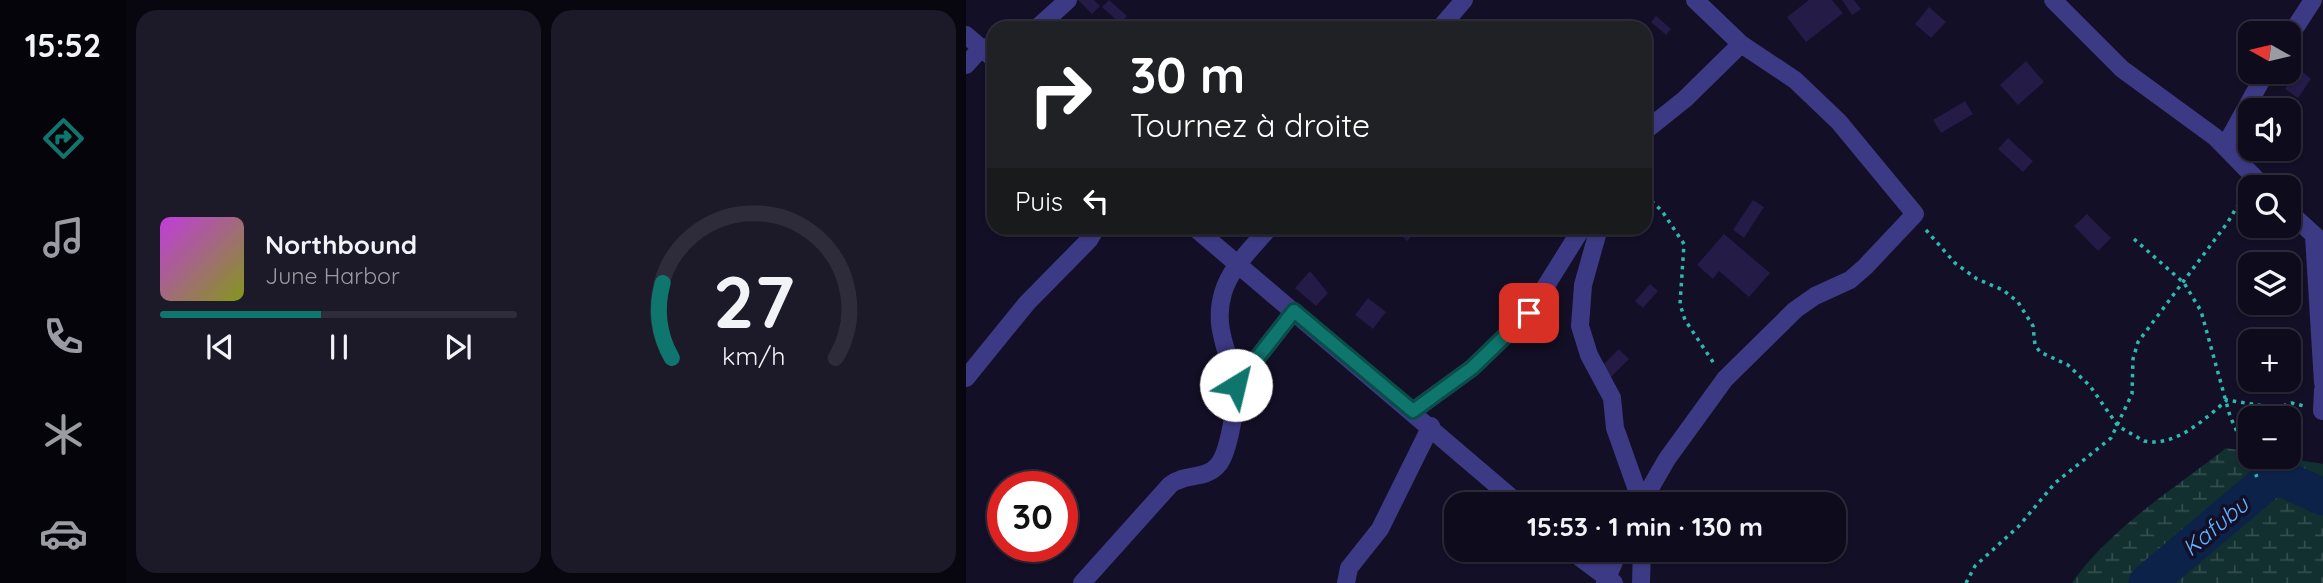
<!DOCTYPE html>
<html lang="fr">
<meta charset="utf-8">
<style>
body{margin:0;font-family:Quicksand,sans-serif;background:#1c1929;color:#f1f3f6;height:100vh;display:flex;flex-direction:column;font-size:26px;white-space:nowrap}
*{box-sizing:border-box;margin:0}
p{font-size:23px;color:#9b9ba3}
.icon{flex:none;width:38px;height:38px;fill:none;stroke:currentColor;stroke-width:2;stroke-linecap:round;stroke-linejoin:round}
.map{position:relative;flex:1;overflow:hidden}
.details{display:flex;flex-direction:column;gap:10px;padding:10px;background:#08060f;width:840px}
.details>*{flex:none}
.banner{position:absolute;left:21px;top:21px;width:665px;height:214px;border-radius:21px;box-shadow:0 2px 5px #0004,0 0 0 2px #2e2b3b;background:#202124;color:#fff;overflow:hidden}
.needle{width:46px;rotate:278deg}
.controls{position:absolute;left:1272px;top:21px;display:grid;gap:14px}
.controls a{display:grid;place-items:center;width:63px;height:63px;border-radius:14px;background:#0e0b1c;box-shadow:0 2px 5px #0004,0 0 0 2px #2e2b3b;font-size:35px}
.speed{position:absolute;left:21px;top:471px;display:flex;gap:14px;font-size:35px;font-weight:700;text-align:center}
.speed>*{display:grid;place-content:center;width:91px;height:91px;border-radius:50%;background:#0e0b1c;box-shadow:0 2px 5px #0004,0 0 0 2px #2e2b3b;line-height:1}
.speed .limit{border:10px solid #d22;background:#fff;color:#111}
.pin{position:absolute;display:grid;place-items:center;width:60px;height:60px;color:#fff;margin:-30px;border-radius:14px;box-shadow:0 4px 10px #0006}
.me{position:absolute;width:77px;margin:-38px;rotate:36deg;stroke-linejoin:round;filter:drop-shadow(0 0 5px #0008)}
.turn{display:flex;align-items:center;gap:24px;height:147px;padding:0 28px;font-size:32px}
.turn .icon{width:91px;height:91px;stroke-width:2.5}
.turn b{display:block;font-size:49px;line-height:60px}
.then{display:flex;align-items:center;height:66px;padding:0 28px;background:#0003;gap:14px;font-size:26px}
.details .card{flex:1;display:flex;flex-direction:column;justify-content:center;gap:10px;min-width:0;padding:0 24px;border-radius:21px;background:#1c1929}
.details .dial{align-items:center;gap:0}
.dial svg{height:182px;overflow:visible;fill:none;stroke:#2e2b3b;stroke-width:7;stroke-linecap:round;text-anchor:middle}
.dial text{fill:#f1f3f6;stroke:none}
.song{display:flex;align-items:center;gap:21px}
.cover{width:84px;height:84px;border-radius:10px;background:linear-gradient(135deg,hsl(290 70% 55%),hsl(70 70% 35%))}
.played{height:7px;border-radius:4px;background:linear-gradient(90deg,#0f766e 45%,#2e2b3b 45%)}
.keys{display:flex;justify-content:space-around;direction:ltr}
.details .tiles{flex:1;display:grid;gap:10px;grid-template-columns:repeat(2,1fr)}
.trip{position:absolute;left:478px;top:492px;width:402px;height:70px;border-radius:21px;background:#0e0b1c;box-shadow:0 2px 5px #0004,0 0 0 2px #2e2b3b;font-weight:700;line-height:70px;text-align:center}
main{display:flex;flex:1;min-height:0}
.menu{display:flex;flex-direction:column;width:126px;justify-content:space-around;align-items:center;background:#06040b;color:#9b9ba3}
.menu .icon{width:49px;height:49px}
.menu .on{color:#0f766e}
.menu b{font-size:32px;color:#f1f3f6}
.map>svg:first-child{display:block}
.wetland{fill:url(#wetland-marsh)}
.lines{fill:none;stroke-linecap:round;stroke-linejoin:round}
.river{stroke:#0c2248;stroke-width:37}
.building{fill:#241b47}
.path{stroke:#2fb8b0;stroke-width:3.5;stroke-dasharray:3.5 5;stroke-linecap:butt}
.minor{stroke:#3d3a85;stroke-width:18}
.route-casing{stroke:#0a4d48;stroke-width:18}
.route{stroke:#0f766e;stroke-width:12}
.labels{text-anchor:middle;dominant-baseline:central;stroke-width:7;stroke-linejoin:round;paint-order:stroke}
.water-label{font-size:23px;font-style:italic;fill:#62b6ff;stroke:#130f26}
</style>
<main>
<nav class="menu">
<b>15:52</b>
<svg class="icon on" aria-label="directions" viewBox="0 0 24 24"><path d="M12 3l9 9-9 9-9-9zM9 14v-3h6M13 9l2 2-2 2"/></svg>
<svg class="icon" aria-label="music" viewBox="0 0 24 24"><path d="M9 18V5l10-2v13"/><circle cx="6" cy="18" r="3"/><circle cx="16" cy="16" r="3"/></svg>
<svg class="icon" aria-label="phone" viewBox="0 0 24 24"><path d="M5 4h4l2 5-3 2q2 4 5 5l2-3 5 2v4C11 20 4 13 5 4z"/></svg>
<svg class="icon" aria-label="climate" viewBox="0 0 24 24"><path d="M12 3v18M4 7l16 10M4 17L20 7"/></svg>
<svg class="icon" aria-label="car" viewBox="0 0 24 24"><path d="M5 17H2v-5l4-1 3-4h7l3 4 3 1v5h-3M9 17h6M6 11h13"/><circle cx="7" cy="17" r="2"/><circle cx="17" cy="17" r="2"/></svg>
</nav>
<section class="details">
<div class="tiles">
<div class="card">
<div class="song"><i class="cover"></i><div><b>Northbound</b><p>June Harbor</p></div></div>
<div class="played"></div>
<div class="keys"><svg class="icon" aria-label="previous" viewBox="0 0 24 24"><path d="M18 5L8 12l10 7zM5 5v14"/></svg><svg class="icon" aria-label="pause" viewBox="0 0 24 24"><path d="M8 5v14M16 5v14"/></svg><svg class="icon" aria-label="next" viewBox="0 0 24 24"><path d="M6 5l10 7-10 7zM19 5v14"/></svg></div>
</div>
<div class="card dial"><svg viewBox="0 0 100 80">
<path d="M14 69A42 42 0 1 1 86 69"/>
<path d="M14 69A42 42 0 0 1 10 36" stroke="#0f766e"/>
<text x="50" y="56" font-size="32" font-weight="700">27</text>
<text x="50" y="72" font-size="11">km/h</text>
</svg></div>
</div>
</section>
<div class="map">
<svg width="1357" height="583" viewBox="0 0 1357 583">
<defs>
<pattern id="wetland-marsh" width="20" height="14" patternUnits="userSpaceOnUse" patternTransform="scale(1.75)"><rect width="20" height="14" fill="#12302f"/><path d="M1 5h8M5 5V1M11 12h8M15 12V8" fill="none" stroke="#344d4e"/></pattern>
</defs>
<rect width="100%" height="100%" fill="#130f26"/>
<!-- wetland -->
<path class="wetland" d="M1260 448 1284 452V457H1314L1357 464V583H1106C1142 530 1209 488 1260 448Z"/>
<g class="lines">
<!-- river -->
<path class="river" d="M1181 583 1309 475 1357 497"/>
</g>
<!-- building -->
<path class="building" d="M112 0H128L134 6 126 14Z
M143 0 161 16 154 23 136 7Z
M843 0H866L877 13 840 42 821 17Z
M876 0H888L895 9 886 15Z
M963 7 980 22 965 38 949 24Z
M690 16 705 29 700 35 685 22Z
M1060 61 1078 82 1052 105 1034 85Z
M1333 69 1345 79 1332 98 1319 89Z
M999 101 1007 114 975 133 967 120Z
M1042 138 1067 161 1057 172 1032 149Z
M787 200 798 207 778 238 767 230Z
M1121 214 1145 238 1132 251 1108 226Z
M427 228H453L441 241Z
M758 234 804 273 783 297 753 271 747 279 731 265Z
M344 271 362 293 350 306 329 288Z
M684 284 692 291 677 308 669 301Z
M402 298 420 312 407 329 389 315Z
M653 349 663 359 644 378 634 368Z"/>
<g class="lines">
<!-- path -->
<path class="path" d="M679 195 696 211 718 244 714 304 719 320 749 365
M960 230 989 263 1011 279 1037 290 1052 302 1067 326 1069 345 1074 352 1102 365 1124 386 1152 426 1178 441C1209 448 1240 418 1261 400L1310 408 1326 403 1338 406
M1168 239 1218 283 1235 311 1264 416 1291 477
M1000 583 1009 566 1053 526 1089 483 1145 438 1166 394 1167 359 1172 342 1262 222 1272 205 1274 190"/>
<!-- minor -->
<path class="minor" d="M1087 0 1156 69 1249 137 1298 187
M71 28 102 0
M474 28 498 0
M0 35 28 59
M1323 37 1347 0
M0 65 16 47
M679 131 719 99 775 44
M1259 146 1300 72
M1323 212 1357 243
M229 228 553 504
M633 228 617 285 614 326 623 355 646 398 649 428 676 504
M1348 236 1357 383
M0 378 61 303 123 240 130 228
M270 385 328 311
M447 411 506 368 563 313 616 228
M1356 411 1357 390
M675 504 701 459 759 379 829 310 849 296 884 280 899 267 949 214 873 122 829 80 775 44 729 0
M604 550 648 583
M116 583 204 485C218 473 240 480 252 465 263 453 272 398 269 382 262 350 247 327 257 293 264 268 287 247 303 228
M380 583 383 568 414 529 465 426
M639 583 653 550
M675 583 676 550"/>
</g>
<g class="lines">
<!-- route casing -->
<g class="route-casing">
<path id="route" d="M270 385 328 311 447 411 506 368 563 313"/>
</g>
<!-- route -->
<use href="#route" class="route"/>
</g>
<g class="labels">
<!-- water labels -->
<g class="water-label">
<text transform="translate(1249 526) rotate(-40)">Kafubu</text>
</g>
</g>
</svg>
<div class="controls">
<a><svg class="needle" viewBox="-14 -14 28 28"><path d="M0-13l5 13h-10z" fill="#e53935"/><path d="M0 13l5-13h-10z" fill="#9b9ba3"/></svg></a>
<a><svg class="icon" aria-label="sound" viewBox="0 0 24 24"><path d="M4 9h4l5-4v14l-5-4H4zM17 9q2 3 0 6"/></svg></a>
<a><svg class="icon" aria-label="search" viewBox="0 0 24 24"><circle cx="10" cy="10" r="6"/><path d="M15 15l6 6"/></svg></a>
<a><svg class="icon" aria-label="layers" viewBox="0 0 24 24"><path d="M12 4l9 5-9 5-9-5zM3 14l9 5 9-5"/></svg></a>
<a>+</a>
<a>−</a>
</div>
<div class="speed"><div class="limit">30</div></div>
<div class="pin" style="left:563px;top:313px;background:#d93025"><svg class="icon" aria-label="arrive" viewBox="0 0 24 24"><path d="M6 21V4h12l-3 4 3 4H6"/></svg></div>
<svg class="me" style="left:270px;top:385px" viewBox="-20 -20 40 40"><circle r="19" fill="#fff"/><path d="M0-13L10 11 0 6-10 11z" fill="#0f766e"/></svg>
<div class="trip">15:53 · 1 min · 130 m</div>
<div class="banner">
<div class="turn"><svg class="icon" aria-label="right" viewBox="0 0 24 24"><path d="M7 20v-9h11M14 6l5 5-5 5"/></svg><div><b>30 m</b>Tournez à droite</div></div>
<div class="then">Puis<svg class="icon" aria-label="left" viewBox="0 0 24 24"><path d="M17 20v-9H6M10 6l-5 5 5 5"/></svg></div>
</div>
</div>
</main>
